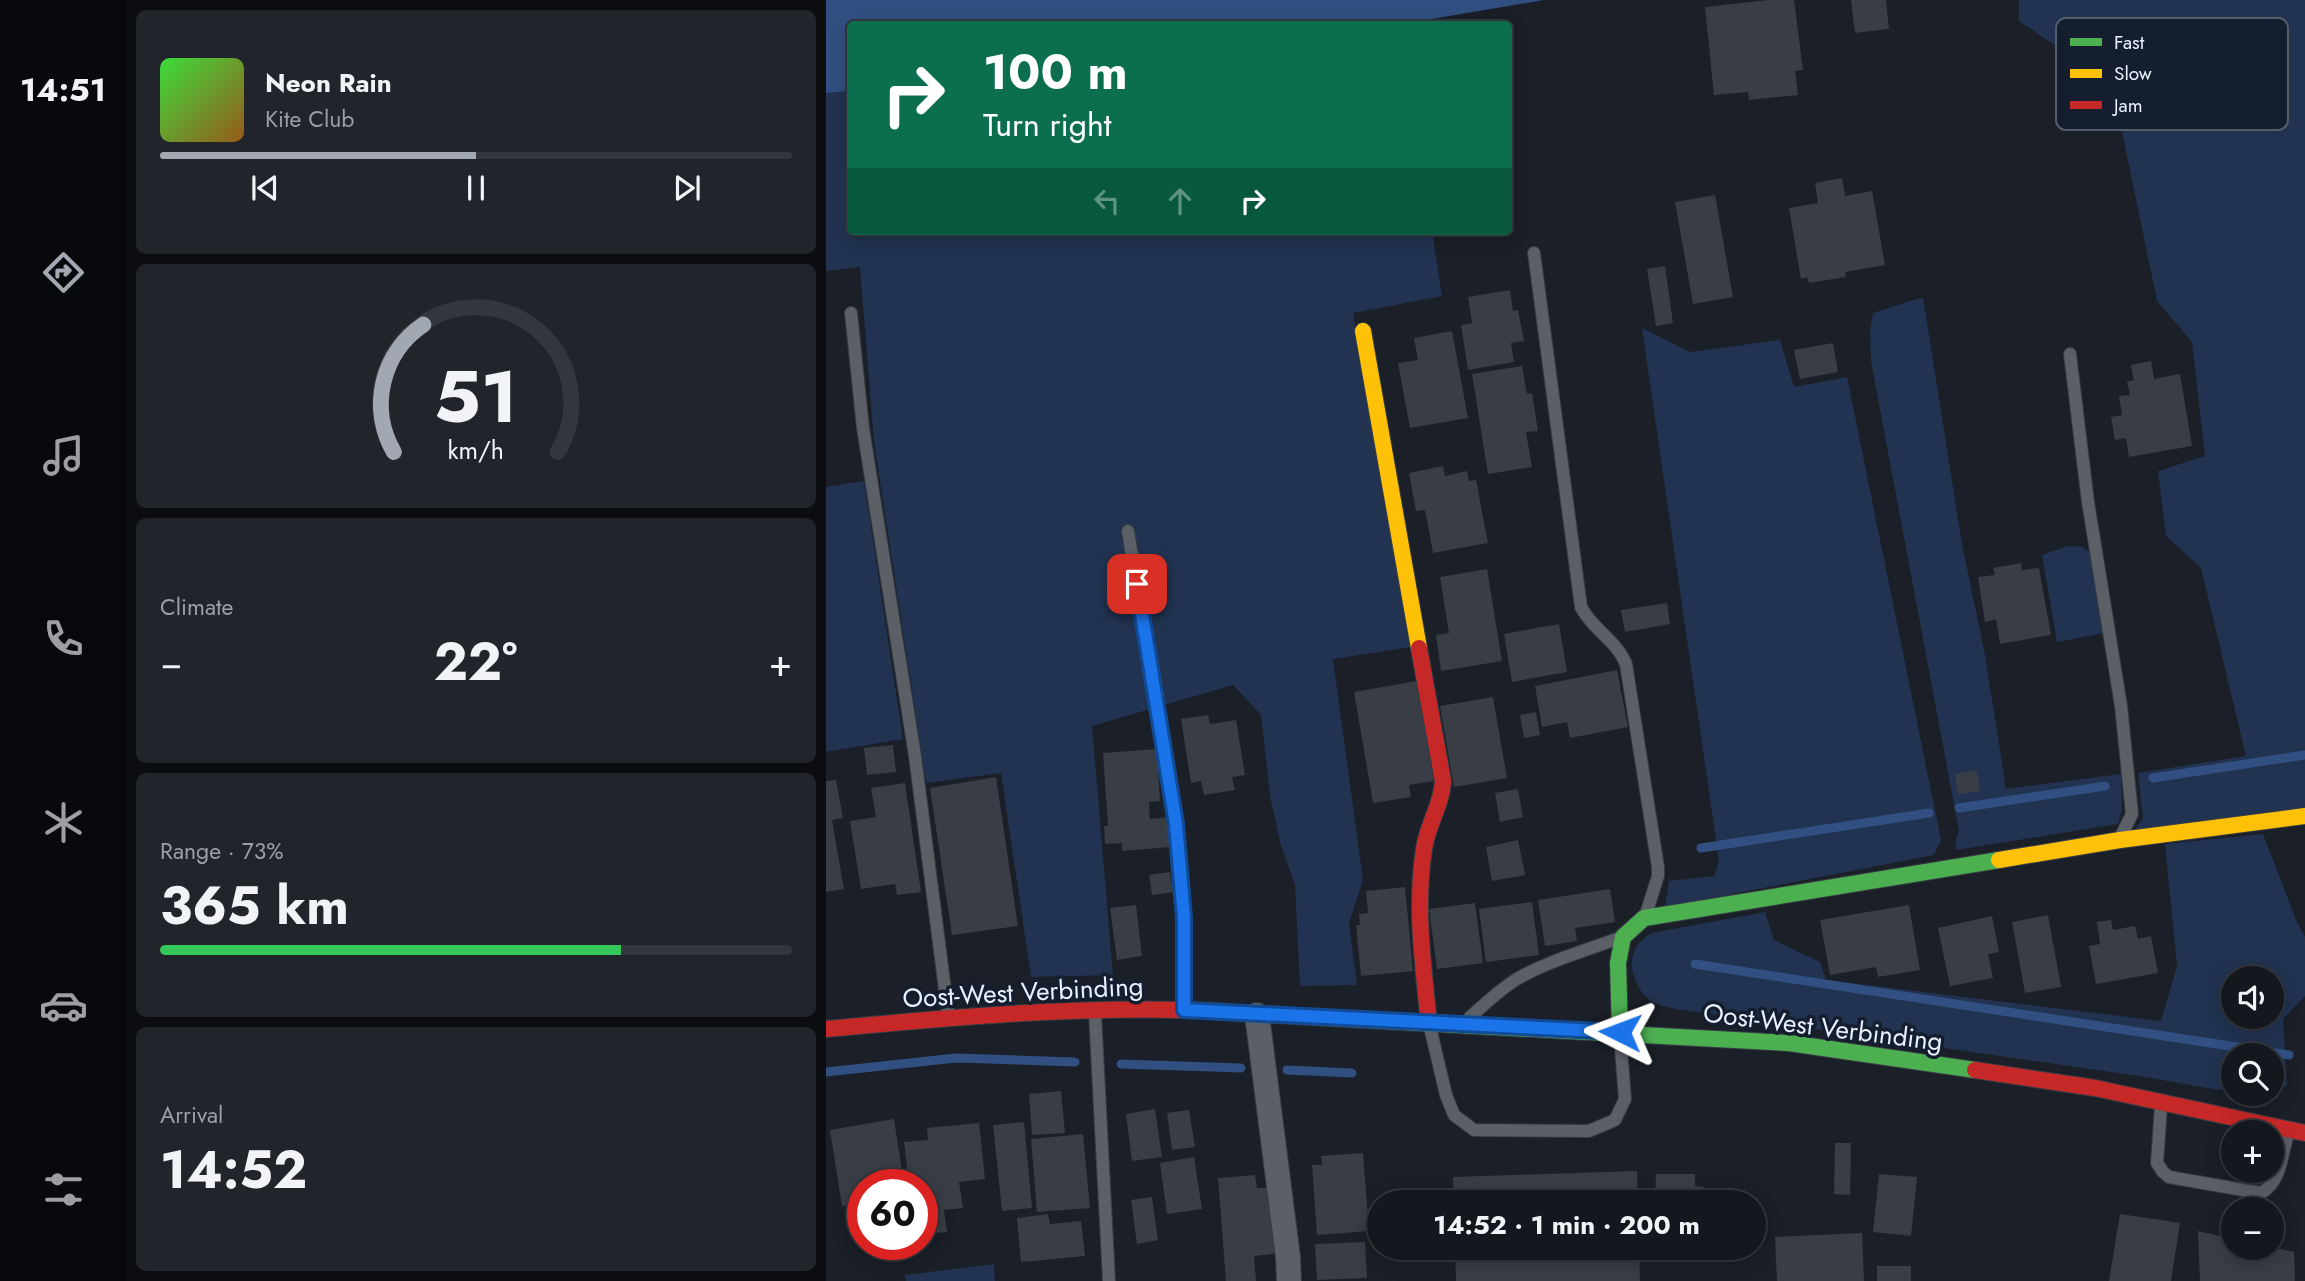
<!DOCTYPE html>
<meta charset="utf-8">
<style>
body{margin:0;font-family:Jost,sans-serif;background:#21242b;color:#f1f3f6;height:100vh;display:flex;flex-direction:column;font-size:26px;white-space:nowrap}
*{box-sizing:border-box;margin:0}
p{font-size:23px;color:#9d9fa4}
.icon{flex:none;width:38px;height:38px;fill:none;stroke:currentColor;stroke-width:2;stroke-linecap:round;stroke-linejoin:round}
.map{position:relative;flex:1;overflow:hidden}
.sheet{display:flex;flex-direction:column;gap:10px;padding:10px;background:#0b0d10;width:700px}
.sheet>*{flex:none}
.top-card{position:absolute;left:21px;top:21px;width:665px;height:214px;border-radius:7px;box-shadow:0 4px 18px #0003,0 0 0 2px #33363c;background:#0b6e4f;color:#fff;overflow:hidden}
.controls{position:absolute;left:1395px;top:966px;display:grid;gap:14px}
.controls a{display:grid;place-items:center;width:63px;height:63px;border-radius:50%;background:#14171e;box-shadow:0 4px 18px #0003,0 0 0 2px #33363c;font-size:35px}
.speed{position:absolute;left:21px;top:1169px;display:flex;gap:14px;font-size:35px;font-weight:700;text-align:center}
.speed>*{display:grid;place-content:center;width:91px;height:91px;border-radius:50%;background:#14171e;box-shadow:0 4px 18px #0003,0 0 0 2px #33363c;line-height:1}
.speed .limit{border:10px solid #d22;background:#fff;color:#111}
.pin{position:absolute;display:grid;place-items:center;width:60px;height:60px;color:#fff;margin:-30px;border-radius:14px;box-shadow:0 4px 10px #0006}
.me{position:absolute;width:77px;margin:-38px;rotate:273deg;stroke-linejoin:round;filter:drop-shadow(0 0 5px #0008)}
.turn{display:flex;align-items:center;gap:24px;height:147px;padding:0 21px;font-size:32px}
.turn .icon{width:91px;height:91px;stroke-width:2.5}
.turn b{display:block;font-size:49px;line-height:60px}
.lanes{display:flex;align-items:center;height:66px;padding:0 21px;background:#0003;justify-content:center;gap:35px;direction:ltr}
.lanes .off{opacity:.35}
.big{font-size:52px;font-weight:700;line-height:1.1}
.sheet .tile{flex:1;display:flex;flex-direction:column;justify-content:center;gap:10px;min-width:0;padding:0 24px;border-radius:10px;background:#21242b}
.sheet .dial{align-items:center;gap:0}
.dial svg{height:182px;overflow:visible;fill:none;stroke:#33363c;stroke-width:7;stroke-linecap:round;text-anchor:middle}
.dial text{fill:#f1f3f6;stroke:none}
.song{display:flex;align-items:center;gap:21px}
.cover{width:84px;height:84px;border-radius:10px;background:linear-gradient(135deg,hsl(120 70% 55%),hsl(30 70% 35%))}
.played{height:7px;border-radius:4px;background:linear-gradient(90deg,#a1a8b2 50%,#33363c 50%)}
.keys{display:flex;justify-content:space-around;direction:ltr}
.heat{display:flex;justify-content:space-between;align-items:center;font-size:38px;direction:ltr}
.charge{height:10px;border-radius:5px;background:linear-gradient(90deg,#34c759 73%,#33363c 0)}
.trip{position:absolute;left:541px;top:1190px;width:399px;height:70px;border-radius:35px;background:#14171e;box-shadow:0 4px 18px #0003,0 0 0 2px #33363c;font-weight:700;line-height:70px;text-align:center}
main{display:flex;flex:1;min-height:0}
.tab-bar{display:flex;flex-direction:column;width:126px;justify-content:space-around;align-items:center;background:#08090c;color:#9d9fa4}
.tab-bar .icon{width:49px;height:49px}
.tab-bar .current{color:#a1a8b2}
.tab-bar b{font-size:32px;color:#f1f3f6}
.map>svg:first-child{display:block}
.green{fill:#213350;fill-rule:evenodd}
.water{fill:#315081}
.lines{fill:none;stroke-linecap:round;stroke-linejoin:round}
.stream{stroke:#315081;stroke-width:9}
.building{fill:#383d46}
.lane-casing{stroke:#373c44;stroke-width:14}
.street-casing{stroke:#373c44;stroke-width:26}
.fast-casing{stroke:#373c44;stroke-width:18}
.slow-casing{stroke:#373c44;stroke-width:18}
.jam-casing{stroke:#373c44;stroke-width:18}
.lane{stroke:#5b5f66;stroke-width:12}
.street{stroke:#5b5f66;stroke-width:24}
.fast{stroke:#4caf50;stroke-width:16}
.slow{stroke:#ffc107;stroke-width:16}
.jam{stroke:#c62828;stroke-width:16}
.route-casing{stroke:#114b97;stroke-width:18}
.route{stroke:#1a73e8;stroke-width:12}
.labels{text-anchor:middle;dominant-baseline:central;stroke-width:7;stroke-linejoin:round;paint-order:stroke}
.street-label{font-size:26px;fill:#e9f1fc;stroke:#141e2e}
.key{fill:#141e2e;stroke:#545d6c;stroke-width:2}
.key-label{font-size:19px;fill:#e9f1fc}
</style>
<main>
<nav class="tab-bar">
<b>14:51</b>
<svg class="icon current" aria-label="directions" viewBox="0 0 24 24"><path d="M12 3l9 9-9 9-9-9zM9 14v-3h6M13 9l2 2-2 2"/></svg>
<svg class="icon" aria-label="music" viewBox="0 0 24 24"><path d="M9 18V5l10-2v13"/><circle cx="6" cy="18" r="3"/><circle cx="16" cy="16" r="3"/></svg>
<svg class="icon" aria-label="phone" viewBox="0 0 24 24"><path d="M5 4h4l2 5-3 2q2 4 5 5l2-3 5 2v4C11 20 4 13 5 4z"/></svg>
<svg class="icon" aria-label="climate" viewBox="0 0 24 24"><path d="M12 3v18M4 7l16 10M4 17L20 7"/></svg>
<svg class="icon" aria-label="car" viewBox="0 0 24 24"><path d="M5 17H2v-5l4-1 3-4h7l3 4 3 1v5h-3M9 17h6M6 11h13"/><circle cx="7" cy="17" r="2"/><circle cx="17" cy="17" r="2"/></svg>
<svg class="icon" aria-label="filters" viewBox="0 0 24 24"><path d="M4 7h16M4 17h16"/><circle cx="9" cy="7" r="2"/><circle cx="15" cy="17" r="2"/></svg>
</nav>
<section class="sheet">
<div class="tile">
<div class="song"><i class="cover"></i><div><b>Neon Rain</b><p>Kite Club</p></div></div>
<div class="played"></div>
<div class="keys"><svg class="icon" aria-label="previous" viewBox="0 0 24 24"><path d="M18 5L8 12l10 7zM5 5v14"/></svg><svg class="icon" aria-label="pause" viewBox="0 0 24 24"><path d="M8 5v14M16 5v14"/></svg><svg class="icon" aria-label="next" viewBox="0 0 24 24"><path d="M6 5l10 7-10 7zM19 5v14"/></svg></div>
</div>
<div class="tile dial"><svg viewBox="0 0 100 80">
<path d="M14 69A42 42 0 1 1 86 69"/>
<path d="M14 69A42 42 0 0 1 27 13" stroke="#a1a8b2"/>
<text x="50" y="56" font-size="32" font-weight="700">51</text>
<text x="50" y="72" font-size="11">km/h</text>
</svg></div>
<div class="tile"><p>Climate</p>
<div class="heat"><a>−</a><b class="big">22°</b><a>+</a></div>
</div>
<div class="tile"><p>Range · 73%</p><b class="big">365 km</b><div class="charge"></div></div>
<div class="tile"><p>Arrival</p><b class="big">14:52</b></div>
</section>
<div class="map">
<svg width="1479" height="1281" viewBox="0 0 1479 1281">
<rect width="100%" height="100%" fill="#1a1f28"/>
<!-- green -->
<path class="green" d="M1193 0H1479V809L1309 830 1317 818 1312 773 1420 756 1375 568 1340 536 1332 471 1379 456 1366 342 1331 301 1286 83 1193 21Z
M24 91V231H606L616 296 527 313 585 647 507 659 537 880 523 923 531 985 474 986 469 884 455 846 444 796 435 715 407 685 266 726 287 975 205 977 175 773 100 783 48 442 34 267 0 271V93Z
M1097 297 1136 544 1159 655 1180 789 1295 774 1296 809 1292 824 1130 850V839L1133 831 1045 361 1044 331 1047 313Z
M816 328 864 352 954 340 968 387 1021 377 1115 840 1108 855 839 907 843 881 888 876 893 861Z
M38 481 77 739 0 752V487Z
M1242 546 1256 547 1264 552 1279 633 1231 642 1216 555Z
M1437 834 1471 922 1479 937V996L1457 1019 1461 1087 1446 1085V1055H1407V1083L1393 1090 1319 1077 850 1009C843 1007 835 1006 828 1003 813 995 802 971 807 955 809 945 817 939 825 933L939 912 948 940 994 962 1000 980 1335 1021 1351 966 1339 844ZM1407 978H1446V1017H1407Z
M168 1264 169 1281H80L79 1275Z"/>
<!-- water -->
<path class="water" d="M0 0H718L576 24H24V91L0 93Z"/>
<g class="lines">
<!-- stream -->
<path class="stream" d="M1327 778 1479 755
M1133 808 1279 786
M875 848 1103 813
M869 964 1463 1055
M295 1064 415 1068
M461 1070 526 1073
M0 1072 130 1058 249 1062"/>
</g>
<!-- building -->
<path class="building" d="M942 0H968L977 70 969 71 972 95 923 100 922 92 888 95 879 7Z
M1025 0H1060L1063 29 1029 33Z
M1016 178 1019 196 1046 191 1059 265 1019 272 1020 277 983 283 981 277 975 279 963 208 992 203 989 183Z
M889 195 907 297 867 304 849 202Z
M839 266 847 323 830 326 821 269Z
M684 290 687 311 692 310 698 341 685 343 688 362 642 370 635 325 646 323 642 297Z
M626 331 642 418 584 428 572 363 592 360 588 338Z
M1007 343 1012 372 974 379 968 350Z
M1325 361 1328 379 1354 374 1366 446 1303 457 1300 438 1289 440 1285 417 1296 415 1293 396 1304 395 1301 382 1308 380 1305 365Z
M696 366 701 394 706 393 712 431 700 432 706 467 662 474 646 374Z
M617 466 619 476 641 471 643 481 650 480 662 543 607 553 599 510 590 511 583 473Z
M1195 563 1196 570 1213 568 1225 635 1174 644 1170 619 1159 622 1152 577 1169 575 1167 568Z
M661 569 676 661 615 671 610 635 623 633 614 577Z
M841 603 844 624 799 632 795 610Z
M733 624 741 672 686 682 678 634Z
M791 670 802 727 744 738 741 722 716 727 709 686Z
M591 681 608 781 583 785 585 797 547 803 528 692Z
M667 697 681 778 628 787 614 706Z
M710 712 714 735 698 738 694 715Z
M382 715 384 724 410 720 419 775 406 777 409 790 378 795 375 781 365 783 355 719Z
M67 745 70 772 41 775 38 748Z
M331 749 334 801 323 802 324 819 343 817 345 847 296 851V843L279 844 278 826H282L277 753Z
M1151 770 1154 791 1132 794 1129 774Z
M170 777 192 926 126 935 104 788Z
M10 780 17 818 6 820 18 889 0 892V781Z
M79 783 95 892 71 895 69 884 35 889 24 821 50 817 45 788Z
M692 789 697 817 674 822 669 793Z
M692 840 699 875 666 881 660 847Z
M344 872 347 892 326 895 323 875Z
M579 887 587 971 535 976 530 925H534L533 914 542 913 540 891Z
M784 889 789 922 749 928 751 941 719 946 712 900Z
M706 902 713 955 660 962 653 909Z
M649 903 657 963 611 969 603 909Z
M310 905 316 956 291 960 284 908Z
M1083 905 1094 970 1052 977 1050 967 1004 975 994 920Z
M1222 915 1235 987 1199 993 1186 922Z
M1166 916 1173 952 1162 954 1167 978 1124 986 1112 928Z
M1285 920 1287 930 1309 926 1312 939 1325 936 1332 973 1270 984 1263 946 1274 944 1271 922Z
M235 1091 239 1133 206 1135 203 1094Z
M329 1109 336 1157 306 1161 300 1114Z
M363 1110 369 1147 346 1150 341 1113Z
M68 1119 78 1185H37V1203L16 1206 4 1130Z
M198 1122 206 1208 176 1211 167 1125Z
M153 1123 159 1179 133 1182 137 1208 118 1210 121 1232 96 1234V1185H83L78 1142 102 1140 101 1128Z
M257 1134 264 1208 211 1212 205 1139Z
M1009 1143H1025L1024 1195 1008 1194Z
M537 1153 543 1231 491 1235 486 1165H496L495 1156Z
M368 1157 376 1209 341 1214 334 1163Z
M811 1171 812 1202H628L627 1177Z
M830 1174H869V1186L878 1187V1202H829Z
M1053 1174 1091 1177 1085 1236 1047 1232Z
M429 1175 431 1188 449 1187 455 1253 428 1256 430 1281H400L392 1178Z
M326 1197 332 1240 311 1244 305 1200Z
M222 1214 224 1224 255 1221 259 1256 195 1262 191 1218Z
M1294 1214 1354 1223 1345 1281H1283Z
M1372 1231 1407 1239V1248L1446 1247 1468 1252 1469 1281H1374Z
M1036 1233 1038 1281H951L949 1237Z
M539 1242 541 1278 491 1280 489 1244Z
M629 1248H813L814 1281H630Z
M1051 1266H1085V1281H1051Z"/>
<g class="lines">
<!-- lane casing -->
<g class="lane-casing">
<path id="lane" d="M708 253 755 607C766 629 791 641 800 664L832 867V876L820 914
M25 313 37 428 89 756 122 1013
M1244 354 1262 502 1295 706 1306 814 1295 836
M302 531 350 824 358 918V1006
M269 1013 283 1281
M644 1017C659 1004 673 990 691 979 722 961 759 951 793 938
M604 1027 620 1095 628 1115 648 1130 763 1131 789 1120 799 1099 794 1036
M1335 1106 1331 1163 1337 1172 1343 1177 1435 1193C1455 1182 1456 1154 1462 1133"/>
</g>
<!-- street casing -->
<g class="street-casing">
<path id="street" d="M431 1015 462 1257 463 1281"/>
</g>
<!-- fast casing -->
<g class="fast-casing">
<path id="fast" d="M486 1017 963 1043 1149 1070
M794 1032 792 963 797 937 818 918 1173 860"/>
</g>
<!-- slow casing -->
<g class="slow-casing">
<path id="slow" d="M537 331 593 648
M1173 860 1294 840 1479 816"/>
</g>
<!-- jam casing -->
<g class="jam-casing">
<path id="jam" d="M593 648 617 781C616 805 601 825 598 849 589 907 597 965 603 1023
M0 1029C119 1018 239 1007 358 1010 400 1011 443 1015 486 1017
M1149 1070 1269 1088 1479 1133"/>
</g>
<!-- lane -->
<use href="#lane" class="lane"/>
<!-- street -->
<use href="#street" class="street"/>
<!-- fast -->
<use href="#fast" class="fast"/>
<!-- slow -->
<use href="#slow" class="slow"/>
<!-- jam -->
<use href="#jam" class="jam"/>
</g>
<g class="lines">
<!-- route casing -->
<g class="route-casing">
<path id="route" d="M311 584 350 824 358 918V1010L794 1032"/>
</g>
<!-- route -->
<use href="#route" class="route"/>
</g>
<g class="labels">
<!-- street labels -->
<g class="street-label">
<text transform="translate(197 992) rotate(-3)">Oost-West Verbinding</text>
<text transform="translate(997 1027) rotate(7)">Oost-West Verbinding</text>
</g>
</g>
<!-- legend -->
<rect x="1230" y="18" width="232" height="112" rx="10" class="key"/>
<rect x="1244" y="38" width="32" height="8" fill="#4caf50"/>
<rect x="1244" y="69" width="32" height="9" fill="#ffc107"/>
<rect x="1244" y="101" width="32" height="8" fill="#c62828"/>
<g class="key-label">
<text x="1288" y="49">Fast</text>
<text x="1288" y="80">Slow</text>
<text x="1288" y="112">Jam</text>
</g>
</svg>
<div class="controls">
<a><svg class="icon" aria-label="sound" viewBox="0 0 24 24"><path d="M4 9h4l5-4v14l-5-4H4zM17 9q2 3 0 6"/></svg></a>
<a><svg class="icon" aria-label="search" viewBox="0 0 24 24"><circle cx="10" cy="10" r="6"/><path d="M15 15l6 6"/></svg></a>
<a>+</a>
<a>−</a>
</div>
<div class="speed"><div class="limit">60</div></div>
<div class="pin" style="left:311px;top:584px;background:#d93025"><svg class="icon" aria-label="arrive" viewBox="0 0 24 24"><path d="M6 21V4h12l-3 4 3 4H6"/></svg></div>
<svg class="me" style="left:794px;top:1032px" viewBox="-20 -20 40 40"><path d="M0-17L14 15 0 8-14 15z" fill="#1a73e8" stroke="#fff" stroke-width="4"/></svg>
<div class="trip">14:52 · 1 min · 200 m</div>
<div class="top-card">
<div class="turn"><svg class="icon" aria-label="right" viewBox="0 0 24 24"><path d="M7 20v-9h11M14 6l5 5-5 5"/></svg><div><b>100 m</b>Turn right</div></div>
<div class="lanes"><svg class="icon off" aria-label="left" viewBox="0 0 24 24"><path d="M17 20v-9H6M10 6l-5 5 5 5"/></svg><svg class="icon off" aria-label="ahead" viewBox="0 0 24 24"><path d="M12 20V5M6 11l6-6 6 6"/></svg><svg class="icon" aria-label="right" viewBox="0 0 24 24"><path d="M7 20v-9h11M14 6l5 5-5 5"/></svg></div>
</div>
</div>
</main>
